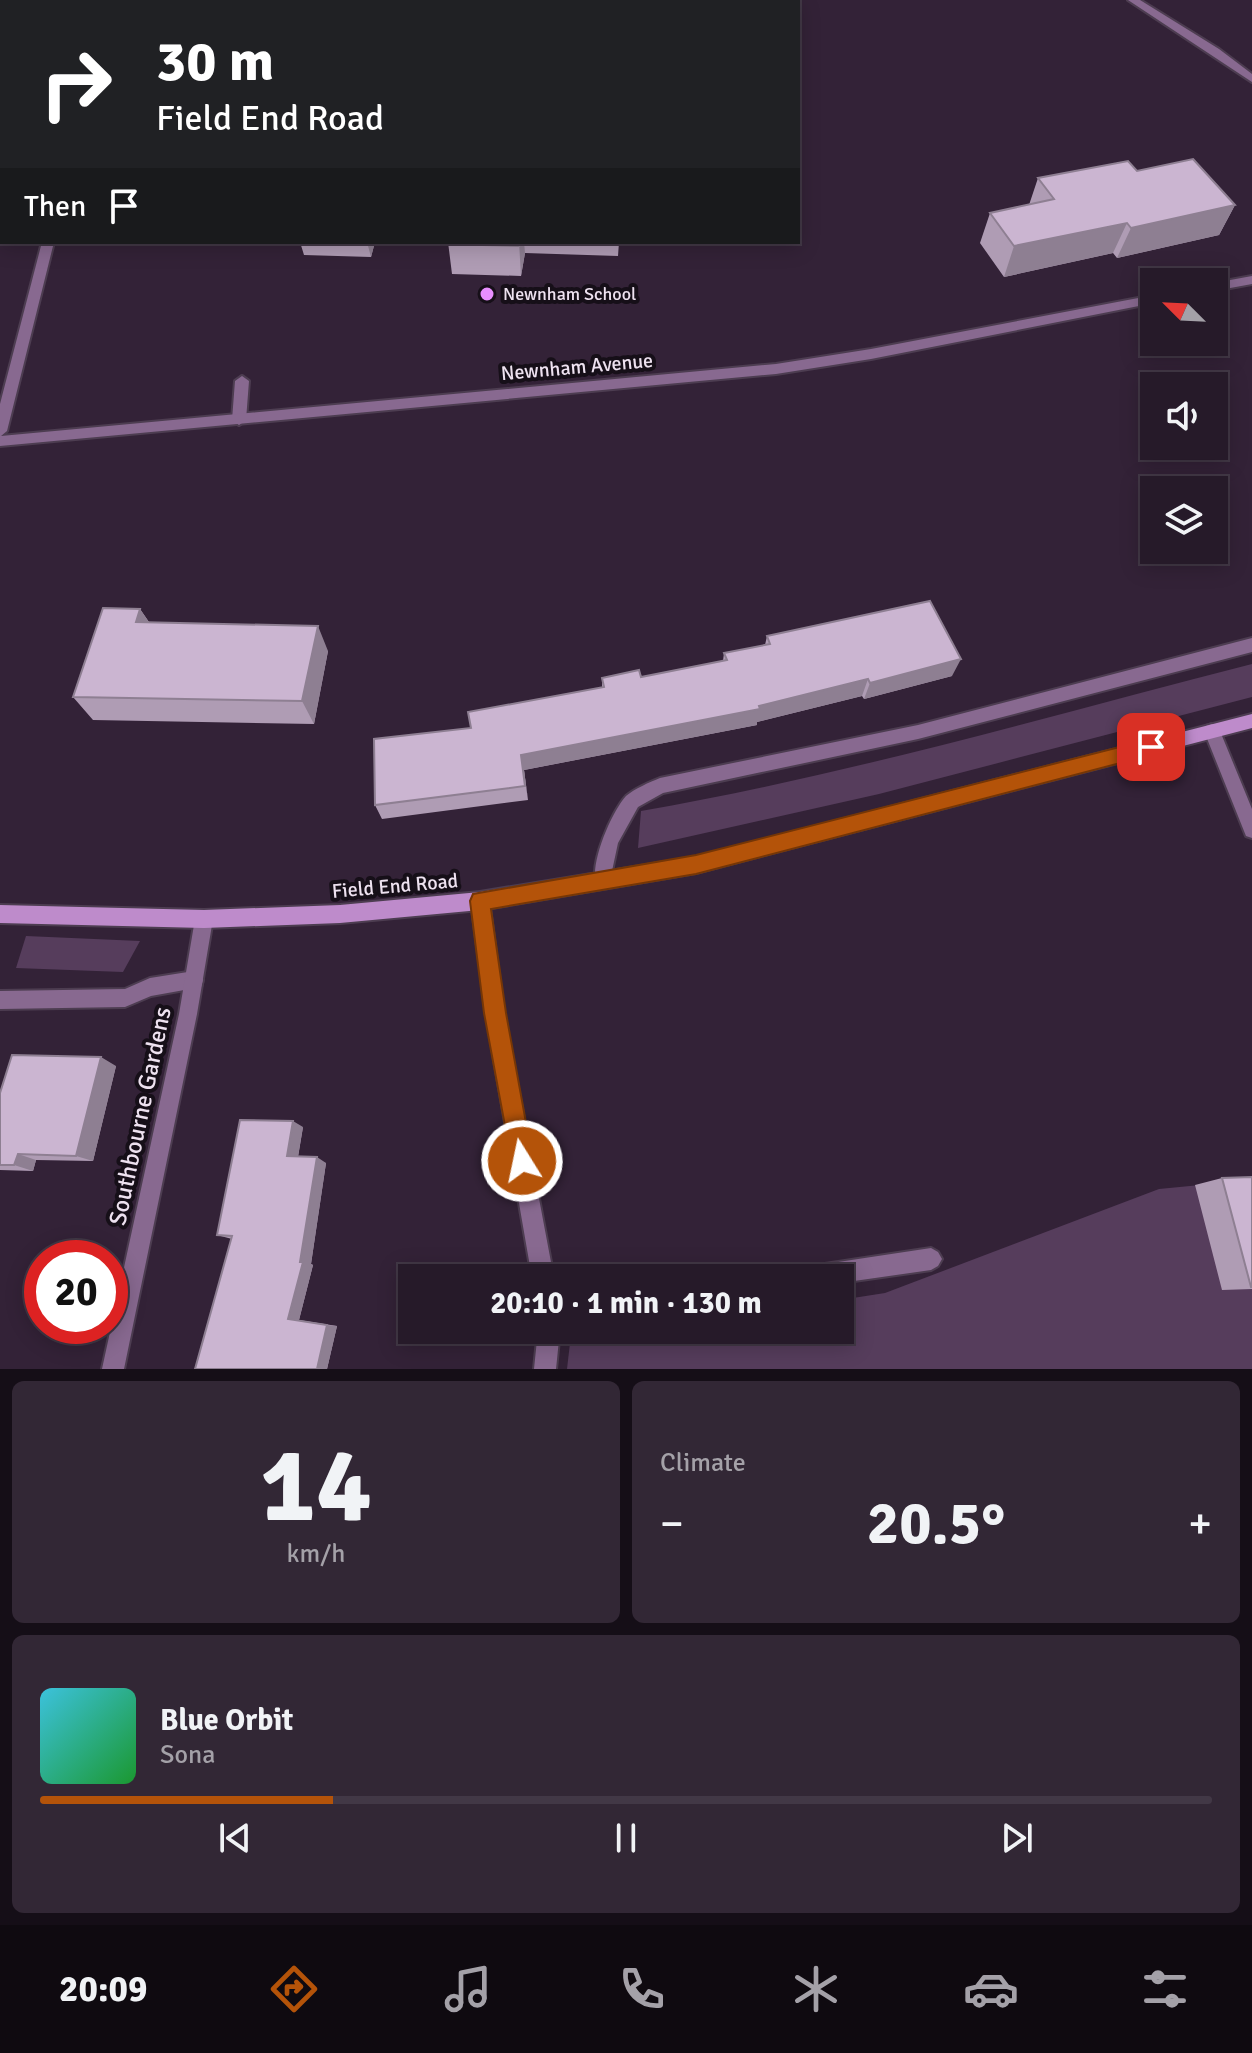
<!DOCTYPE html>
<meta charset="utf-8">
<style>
body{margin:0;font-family:Signika,sans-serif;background:#322735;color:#f1f3f6;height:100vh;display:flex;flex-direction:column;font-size:30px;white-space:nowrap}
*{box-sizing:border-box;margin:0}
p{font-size:26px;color:#a4a1a8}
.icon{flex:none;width:44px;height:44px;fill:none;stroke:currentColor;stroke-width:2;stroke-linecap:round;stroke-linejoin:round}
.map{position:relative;height:1369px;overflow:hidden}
.details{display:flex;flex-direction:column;gap:12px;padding:12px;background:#150e17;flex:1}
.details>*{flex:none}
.guide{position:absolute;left:0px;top:0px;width:800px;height:244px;box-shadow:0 4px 20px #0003,0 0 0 2px #423846;background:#202124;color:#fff;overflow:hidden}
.needle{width:52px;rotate:294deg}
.buttons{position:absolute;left:1140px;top:268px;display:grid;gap:16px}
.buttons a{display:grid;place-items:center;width:88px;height:88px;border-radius:0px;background:#261a29;box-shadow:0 4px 20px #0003,0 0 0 2px #423846;font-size:40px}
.speed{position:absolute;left:24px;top:1240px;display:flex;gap:16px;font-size:40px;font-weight:700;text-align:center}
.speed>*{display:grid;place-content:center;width:104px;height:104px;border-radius:50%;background:#261a29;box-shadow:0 4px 20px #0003,0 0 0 2px #423846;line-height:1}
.speed .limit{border:12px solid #d22;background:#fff;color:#111}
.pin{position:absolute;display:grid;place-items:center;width:68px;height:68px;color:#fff;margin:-34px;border-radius:16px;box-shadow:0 4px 12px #0006}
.me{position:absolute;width:88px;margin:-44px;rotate:350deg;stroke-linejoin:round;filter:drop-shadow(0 0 6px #0008)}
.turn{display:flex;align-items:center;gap:28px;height:168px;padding:0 24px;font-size:36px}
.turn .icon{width:104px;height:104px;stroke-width:2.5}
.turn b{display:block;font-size:56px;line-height:68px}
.then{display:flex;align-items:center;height:76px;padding:0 24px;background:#0003;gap:16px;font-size:30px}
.big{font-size:60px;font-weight:800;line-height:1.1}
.details .tile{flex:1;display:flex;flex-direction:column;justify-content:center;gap:12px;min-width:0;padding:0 28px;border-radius:12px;background:#322735}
.details .dial{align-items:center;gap:0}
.dial b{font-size:104px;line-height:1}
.song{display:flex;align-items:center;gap:24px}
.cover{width:96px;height:96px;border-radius:12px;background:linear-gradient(135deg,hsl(190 70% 55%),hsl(130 70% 35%))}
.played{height:8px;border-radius:4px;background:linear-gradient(90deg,#b45309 25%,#423846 25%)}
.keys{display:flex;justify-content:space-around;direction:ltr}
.heat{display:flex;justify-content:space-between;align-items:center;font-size:44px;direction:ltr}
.details .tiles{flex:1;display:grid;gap:12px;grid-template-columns:1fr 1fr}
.tile:last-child{grid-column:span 2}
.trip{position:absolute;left:398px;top:1264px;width:456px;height:80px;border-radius:0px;background:#261a29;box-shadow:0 4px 20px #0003,0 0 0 2px #423846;font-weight:800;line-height:80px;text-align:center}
.tabs{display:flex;height:128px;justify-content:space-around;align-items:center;background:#0f0a10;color:#a4a1a8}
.tabs .icon{width:56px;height:56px}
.tabs .on{color:#b45309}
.tabs b{font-size:36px;color:#f1f3f6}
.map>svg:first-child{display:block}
.green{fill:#563d5c}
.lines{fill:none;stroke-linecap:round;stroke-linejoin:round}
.lane-casing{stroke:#4d3d51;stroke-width:4}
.street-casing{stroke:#4d3d51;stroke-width:4}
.secondary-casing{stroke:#4d3d51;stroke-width:4}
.lane{fill:#886990;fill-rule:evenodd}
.street{fill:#886990;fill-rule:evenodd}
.secondary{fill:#be8bcb;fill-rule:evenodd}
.wall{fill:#af9cb4}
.shaded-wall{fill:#8e7f92}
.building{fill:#cbb5d1;stroke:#8e7f92;stroke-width:2}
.route{fill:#b45309;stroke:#753606;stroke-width:2}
.poi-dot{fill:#e88eff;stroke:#160f18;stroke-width:3}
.labels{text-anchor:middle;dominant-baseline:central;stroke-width:8;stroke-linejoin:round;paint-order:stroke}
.far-poi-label{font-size:18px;fill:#eee2f0;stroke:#160f18;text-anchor:start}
.street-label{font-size:20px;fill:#eee2f0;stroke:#160f18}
.near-street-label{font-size:24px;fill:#eee2f0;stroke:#160f18}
</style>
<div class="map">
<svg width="1252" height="1369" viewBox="0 0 1252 1369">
<rect width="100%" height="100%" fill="#332237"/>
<!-- green -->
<path class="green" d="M1252 664V697L879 794 638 848 641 811C848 775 1049 716 1252 664Z
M26 936 140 941 123 972 16 968Z
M1252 1180V1369H567L570 1343 653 1330H840V1300L885 1293 1159 1189Z"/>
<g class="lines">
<!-- lane casing -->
<g class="lane-casing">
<path id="lane" d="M242 376 249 381 246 420 239 425 232 420 235 381Z
M1252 638V652L918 739 663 793 638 807 618 843 609 885 603 887 597 885C588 866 612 811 626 796 634 789 650 782 660 778L918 725Z
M1212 724 1218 726 1220 731 1252 809V838L1246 836 1204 731 1206 726Z
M480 892 486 895 489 901 504 1013 554 1278H532L486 1013 471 901 474 895Z
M194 971 201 973 203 980 201 987 151 996 125 1007 0 1009V991L125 989 150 978Z
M931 1248 938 1252 942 1259 938 1266 931 1270 840 1283V1278H794L798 1271 805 1267Z
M538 1330H560L556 1369H534Z"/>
</g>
<!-- street casing -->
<g class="street-casing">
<path id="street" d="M108 0H118V2H108Z
M1128 0H1140L1219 49 1252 74V82Z
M42 242H54L7 431 1 436 776 364 871 349 1154 295V303L871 359 776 374 0 446V404Z
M1252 276V284L1214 291V283Z
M204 910 210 913 213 919 197 1014 124 1369H102L179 1014 195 919 198 913Z"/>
</g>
<!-- secondary casing -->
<g class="secondary-casing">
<path id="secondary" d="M1252 714V728L696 873 480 910 340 923 204 928 0 923V905L204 910 340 905 480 892 696 857Z"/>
</g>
<!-- lane -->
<use href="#lane" class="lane"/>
<!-- street -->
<use href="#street" class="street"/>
<!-- secondary -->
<use href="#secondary" class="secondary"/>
</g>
<!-- wall -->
<path class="wall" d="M1137 171 1235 205 1219 235 1117 258 1113 253 1004 277 980 243 990 213 1029 205 1038 178Z
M300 242H375L371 257 304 255Z
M448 242H619L618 256 525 253 521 276 452 274Z
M140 609 149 622 328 651 314 724 93 720 73 697Z
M767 636 952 676 864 699 862 696 757 722V725L524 770 528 800 382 819 375 805 471 728 602 687V678L641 677 723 661 724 653 765 645Z
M116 1066 93 1161 36 1160 33 1171 0 1170V1093Z
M303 1127 298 1157 326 1163 311 1264 313 1265 299 1320 337 1326 327 1369H195L232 1239 217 1235Z
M1252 1177V1289L1222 1290 1195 1185 1222 1178Z"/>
<!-- shaded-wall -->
<path class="shaded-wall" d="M1235 205 1219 235 1117 258 1131 228Z
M1127 223 1113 253 1004 277 1014 246Z
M367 242H375L371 257Z
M519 242H524L525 253 521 276Z
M140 609 157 634 136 622Z
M318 626 328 651 314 724 302 701Z
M961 659 952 676 864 699 870 683Z
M868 679 862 696 757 722V725L524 770 528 800 521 755Z
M101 1057 116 1066 93 1161 76 1156Z
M293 1121 303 1127 297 1162 287 1156Z
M18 1154 36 1160 33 1171 14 1165Z
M317 1157 326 1163 311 1264 313 1265 299 1320 288 1319 300 1262Z
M327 1325 337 1326 327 1369H317Z"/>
<!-- building -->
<path class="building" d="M522 0H727L728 2H507Z
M1193 159 1235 205 1131 228 1127 223 1014 246 990 213 1054 199 1038 178 1128 161 1137 171Z
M448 242H519L518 246 447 244Z
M930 601 961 659 870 683 868 679 759 706 760 709 521 755 525 786 375 805 374 739 471 728 468 712 604 687 602 678 639 670 641 677 727 660 724 653 770 644 767 636Z
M103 608 140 609 136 622 318 626 302 701 73 697Z
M12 1055 101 1057 76 1156 18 1154 14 1165H0V1093Z
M240 1120 293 1121 287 1156 317 1157 300 1262H303L288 1319 327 1325 317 1369H195L232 1236 217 1235Z
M1252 1177V1287H1251L1222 1178Z"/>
<!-- route -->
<path class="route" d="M1151 739 1158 741 1160 747 1158 753 1151 755 696 874 491 909 506 1013 533 1161 530 1169 522 1172 513 1169 484 1013 470 901 473 894 696 855Z"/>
<!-- markers -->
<circle class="poi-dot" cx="487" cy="294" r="8"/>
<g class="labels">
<!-- far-poi labels -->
<g class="far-poi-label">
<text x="503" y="294">Newnham School</text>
</g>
<!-- street labels -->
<g class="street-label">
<text transform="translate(577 367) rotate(-5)">Newnham Avenue</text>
<text transform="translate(395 886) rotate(-5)">Field End Road</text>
</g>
<!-- near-street labels -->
<g class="near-street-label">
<text transform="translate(140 1116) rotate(-78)">Southbourne Gardens</text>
</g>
</g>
</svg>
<div class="buttons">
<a><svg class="needle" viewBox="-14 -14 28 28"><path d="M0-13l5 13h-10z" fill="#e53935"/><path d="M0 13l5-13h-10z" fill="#a4a1a8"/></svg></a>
<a><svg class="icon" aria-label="sound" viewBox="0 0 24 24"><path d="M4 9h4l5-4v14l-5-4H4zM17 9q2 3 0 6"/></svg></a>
<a><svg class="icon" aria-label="layers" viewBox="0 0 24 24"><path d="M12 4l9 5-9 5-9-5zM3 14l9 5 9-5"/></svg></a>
</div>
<div class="speed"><div class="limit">20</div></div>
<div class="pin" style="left:1151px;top:747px;background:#d93025"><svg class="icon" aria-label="arrive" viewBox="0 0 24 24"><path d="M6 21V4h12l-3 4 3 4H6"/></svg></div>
<svg class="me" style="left:522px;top:1161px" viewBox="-20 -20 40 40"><circle r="17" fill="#b45309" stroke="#fff" stroke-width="3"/><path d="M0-11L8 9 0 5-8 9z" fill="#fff"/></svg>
<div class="trip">20:10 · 1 min · 130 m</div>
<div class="guide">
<div class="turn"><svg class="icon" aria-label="right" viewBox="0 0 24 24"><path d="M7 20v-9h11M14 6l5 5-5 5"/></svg><div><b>30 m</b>Field End Road</div></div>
<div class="then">Then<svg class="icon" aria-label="arrive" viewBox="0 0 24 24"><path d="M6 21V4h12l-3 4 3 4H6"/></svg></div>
</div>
</div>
<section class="details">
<div class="tiles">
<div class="tile dial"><b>14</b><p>km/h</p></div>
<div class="tile"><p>Climate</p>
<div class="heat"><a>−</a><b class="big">20.5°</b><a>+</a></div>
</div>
<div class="tile">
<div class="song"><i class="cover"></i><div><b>Blue Orbit</b><p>Sona</p></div></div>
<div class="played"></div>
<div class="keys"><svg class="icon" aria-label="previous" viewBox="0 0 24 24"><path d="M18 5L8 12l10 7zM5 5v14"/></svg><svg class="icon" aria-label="pause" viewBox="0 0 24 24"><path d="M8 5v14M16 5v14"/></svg><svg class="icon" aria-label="next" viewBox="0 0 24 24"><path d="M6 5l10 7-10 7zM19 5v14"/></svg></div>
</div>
</div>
</section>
<nav class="tabs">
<b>20:09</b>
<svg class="icon on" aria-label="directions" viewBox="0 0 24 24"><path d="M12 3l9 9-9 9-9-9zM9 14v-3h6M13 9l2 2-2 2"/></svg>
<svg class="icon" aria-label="music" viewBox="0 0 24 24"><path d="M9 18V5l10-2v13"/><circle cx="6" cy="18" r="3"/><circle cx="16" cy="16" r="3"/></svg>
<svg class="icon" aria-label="phone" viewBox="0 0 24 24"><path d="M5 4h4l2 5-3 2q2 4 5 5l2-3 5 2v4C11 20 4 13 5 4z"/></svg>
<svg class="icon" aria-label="climate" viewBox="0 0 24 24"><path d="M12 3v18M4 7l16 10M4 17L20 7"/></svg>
<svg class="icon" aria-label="car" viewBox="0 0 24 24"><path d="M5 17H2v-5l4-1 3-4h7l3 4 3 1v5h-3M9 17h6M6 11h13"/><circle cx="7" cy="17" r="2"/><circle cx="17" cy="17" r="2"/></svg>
<svg class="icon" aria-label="filters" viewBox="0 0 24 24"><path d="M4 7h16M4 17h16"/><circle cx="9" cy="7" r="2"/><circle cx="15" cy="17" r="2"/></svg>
</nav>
